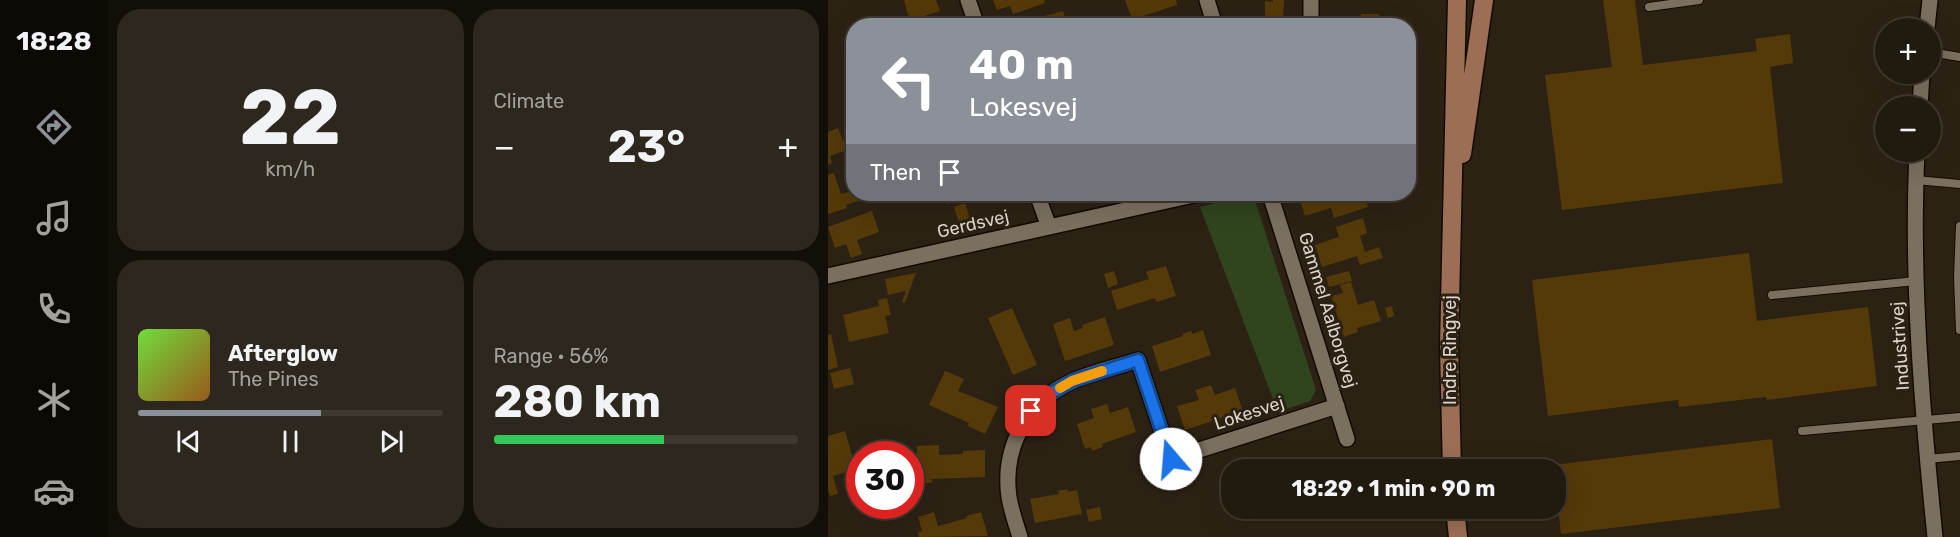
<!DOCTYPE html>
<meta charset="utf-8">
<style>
body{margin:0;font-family:Rubik,sans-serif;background:#2d271d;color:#f1f3f6;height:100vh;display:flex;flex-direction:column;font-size:22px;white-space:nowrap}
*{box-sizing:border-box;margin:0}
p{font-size:20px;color:#a2a19e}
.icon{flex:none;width:33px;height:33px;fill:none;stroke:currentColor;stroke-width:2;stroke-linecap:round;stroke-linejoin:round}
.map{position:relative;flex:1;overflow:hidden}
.details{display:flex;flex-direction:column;gap:9px;padding:9px;background:#120e08;width:720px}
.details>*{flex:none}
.guide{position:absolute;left:18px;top:18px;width:570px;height:183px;border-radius:24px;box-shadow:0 6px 24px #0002,0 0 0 2px #3e382f;background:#8c9099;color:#fff;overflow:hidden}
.buttons{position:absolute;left:1047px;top:18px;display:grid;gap:12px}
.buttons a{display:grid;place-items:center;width:66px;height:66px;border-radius:50%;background:#211a0f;box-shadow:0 6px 24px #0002,0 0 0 2px #3e382f;font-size:30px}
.speed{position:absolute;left:18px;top:441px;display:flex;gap:12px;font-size:30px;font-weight:700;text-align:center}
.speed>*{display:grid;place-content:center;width:78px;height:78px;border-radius:50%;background:#211a0f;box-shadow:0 6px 24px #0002,0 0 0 2px #3e382f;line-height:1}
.speed .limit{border:9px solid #d22;background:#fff;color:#111}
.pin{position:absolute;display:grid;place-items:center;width:51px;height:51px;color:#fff;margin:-26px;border-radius:12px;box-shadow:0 3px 9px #0006}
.me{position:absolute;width:66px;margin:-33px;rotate:342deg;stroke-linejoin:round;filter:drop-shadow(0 0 4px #0008)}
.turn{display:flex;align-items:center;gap:21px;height:126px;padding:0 24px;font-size:27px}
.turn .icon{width:78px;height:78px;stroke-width:2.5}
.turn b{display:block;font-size:42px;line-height:51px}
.then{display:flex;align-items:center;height:57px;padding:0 24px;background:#0003;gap:12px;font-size:22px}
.big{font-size:45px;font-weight:700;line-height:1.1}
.details .tile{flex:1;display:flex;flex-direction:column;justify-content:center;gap:9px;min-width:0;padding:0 21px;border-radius:24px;background:#2d271d}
.details .dial{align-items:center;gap:0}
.dial b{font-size:78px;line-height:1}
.song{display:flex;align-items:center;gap:18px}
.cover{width:72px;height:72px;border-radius:9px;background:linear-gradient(135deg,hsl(100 70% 55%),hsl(30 70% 35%))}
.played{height:6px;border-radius:3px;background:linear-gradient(90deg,#8c9099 60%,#3e382f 60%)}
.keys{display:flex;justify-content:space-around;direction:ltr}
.heat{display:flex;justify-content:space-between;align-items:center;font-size:33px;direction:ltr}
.charge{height:9px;border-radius:4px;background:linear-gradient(90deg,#34c759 56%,#3e382f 0)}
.details .tiles{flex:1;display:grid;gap:9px;grid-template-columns:repeat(2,1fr)}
.trip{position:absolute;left:393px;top:459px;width:345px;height:60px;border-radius:24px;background:#211a0f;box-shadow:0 6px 24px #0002,0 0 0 2px #3e382f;font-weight:700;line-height:60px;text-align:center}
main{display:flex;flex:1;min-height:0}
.tabs{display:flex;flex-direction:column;width:108px;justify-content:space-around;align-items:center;background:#0d0a06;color:#a2a19e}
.tabs .icon{width:42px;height:42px}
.tabs .on{color:#8c9099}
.tabs b{font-size:27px;color:#f1f3f6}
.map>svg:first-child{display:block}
.green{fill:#30441e}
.building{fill:#543909}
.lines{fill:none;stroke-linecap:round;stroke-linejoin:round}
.lane-casing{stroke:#140b02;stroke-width:10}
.street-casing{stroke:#140b02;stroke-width:18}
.secondary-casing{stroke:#140b02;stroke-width:21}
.lane{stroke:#7b6f5f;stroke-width:8}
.street{stroke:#7b6f5f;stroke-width:15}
.secondary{stroke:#9c6e56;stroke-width:18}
.route-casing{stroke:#114b97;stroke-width:15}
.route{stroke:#1a73e8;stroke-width:10}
.slow{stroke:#f59e0b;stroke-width:10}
.labels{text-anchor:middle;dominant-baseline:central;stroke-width:6;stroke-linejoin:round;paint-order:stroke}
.street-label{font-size:18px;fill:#dbd5cc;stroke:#2c2214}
</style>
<main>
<nav class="tabs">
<b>18:28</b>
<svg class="icon on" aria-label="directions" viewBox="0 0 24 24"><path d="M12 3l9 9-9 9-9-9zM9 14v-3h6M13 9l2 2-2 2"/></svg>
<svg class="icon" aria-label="music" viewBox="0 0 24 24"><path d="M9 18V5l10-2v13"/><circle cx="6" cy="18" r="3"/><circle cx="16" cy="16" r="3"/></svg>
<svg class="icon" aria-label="phone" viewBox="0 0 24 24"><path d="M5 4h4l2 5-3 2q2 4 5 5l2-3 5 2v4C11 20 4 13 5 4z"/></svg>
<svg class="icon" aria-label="climate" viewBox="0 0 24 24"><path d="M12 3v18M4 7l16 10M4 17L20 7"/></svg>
<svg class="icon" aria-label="car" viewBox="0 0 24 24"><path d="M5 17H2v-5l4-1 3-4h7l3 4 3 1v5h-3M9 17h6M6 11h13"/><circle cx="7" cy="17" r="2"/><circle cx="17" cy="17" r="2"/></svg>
</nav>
<section class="details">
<div class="tiles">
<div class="tile dial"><b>22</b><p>km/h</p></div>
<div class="tile"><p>Climate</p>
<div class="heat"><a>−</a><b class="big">23°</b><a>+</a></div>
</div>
<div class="tile">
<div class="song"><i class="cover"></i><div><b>Afterglow</b><p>The Pines</p></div></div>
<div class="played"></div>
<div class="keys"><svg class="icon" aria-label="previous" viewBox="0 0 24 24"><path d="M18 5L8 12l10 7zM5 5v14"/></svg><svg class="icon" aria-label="pause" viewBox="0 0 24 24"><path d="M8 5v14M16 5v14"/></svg><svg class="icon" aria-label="next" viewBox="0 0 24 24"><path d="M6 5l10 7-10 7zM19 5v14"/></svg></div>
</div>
<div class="tile"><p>Range · 56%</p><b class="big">280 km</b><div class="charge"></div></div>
</div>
</section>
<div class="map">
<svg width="1132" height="537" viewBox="0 0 1132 537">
<rect width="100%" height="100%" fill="#2c2214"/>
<!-- green -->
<path class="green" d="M425 194 488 390 482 401 450 412 372 207Z"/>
<!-- building -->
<path class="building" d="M76 0H108L112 11 96 16 99 26H83Z
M165 0H216L217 3 185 14 182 6 169 10Z
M297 0H348L349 5 312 17 314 26H290L288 21 303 16Z
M445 0H456L455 18 437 17V1L445 2Z
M775 0H807L815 65 929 51 927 39 962 34 965 63 942 67 955 183 734 210 717 75 784 67Z
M235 11 239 26H207L205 19Z
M533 14H551V26H508V22L533 23Z
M26 40V49L21 51 18 43Z
M10 128 15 141 22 138 25 148 2 156 4 163 0 165V132Z
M6 173 13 194 26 190V194H34L36 199 18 205 19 208 0 214V175Z
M116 194H139L141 197 120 204Z
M470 194H521L523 202 537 198 540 207 506 218 503 208 477 216Z
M137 203 142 219 131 223 126 207Z
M44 211 51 232 29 240 34 254 23 258 18 244 7 248 0 227Z
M535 218 539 233 532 236 537 252 551 247 555 258 532 265 529 256 494 267 487 245 511 237 508 227Z
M921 253 929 321 1040 307 1049 386 939 400 938 397 851 407 850 400 720 416 704 280Z
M338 266 348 296 328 302 327 298 289 310 283 291 321 279 318 272Z
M286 271 290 284 280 288 276 274Z
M521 271 524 281 501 287 498 277Z
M88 273 77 303 74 302 78 291 60 295 57 279Z
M523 282 530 305 546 300 553 321 529 328 530 332 516 337 503 296 515 293 512 285Z
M59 298 63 315 57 316 61 333 21 342 15 315 51 306 50 300Z
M564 306 566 316 560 318 557 308Z
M184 308 209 365 185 375 160 318Z
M277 317 286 345 237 361 225 324 242 318 246 331 255 328 254 325Z
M375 330 383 355 332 372 324 346 355 336 354 334 363 331 364 334Z
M3 334 10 367 0 370V335Z
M22 368 26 384 6 389 2 373Z
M117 371 136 379 130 391 170 407 157 434 140 426 141 423 101 405Z
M383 385 387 395 407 388 415 411 357 430 349 406 371 400 367 390Z
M279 404 282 413 300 407 308 432 274 444 275 447 264 451 263 447 257 449 249 424 266 418 263 409Z
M17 431 28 469 5 476 10 494 2 496 0 490V436Z
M944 439 952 508 733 534 728 491V470H725L724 465Z
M111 445V455L135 454V451L157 450V477L104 479V483H85V460H89V446Z
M239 489 240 492 249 490 254 514 207 523 202 499 231 494 230 491Z
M272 507 274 519 261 522 258 510Z
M106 512 110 526 139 518 138 516 153 512 160 536 91 537 90 532 94 531 90 517Z"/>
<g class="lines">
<!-- lane casing -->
<g class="lane-casing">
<path id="lane" d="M821 7 871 0
M1102 52 1132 57
M1088 180 1132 184
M1132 226 1130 277 1132 330
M944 295 1088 281
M974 431 1132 417
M1099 459 1132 456"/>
</g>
<!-- street casing -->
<g class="street-casing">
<path id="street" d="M140 0 149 26
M379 0 387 26
M483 26V0
M1099 28 1102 0
M1092 106 1094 74
M1089 152C1083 280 1094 409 1107 537
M209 194 221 227
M442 194 519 439
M0 276 370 194
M192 537C188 524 183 510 181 497 174 448 199 401 245 381 265 372 289 367 310 360L343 459 509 406"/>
</g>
<!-- secondary casing -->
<g class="secondary-casing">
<path id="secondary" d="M634 154 656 0
M624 470 621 347 629 0
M627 508 630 537"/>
</g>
<!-- lane -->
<use href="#lane" class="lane"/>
<!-- street -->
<use href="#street" class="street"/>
<!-- secondary -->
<use href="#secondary" class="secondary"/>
</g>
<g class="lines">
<!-- route casing -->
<g class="route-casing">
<path id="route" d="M203 411 222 394 244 381 310 360 343 459"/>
</g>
<!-- route -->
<use href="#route" class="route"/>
<!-- slow -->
<path class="slow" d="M232 388 244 381 274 371"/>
</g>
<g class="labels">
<!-- street labels -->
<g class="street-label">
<text transform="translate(145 224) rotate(-13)">Gerdsvej</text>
<text transform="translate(500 310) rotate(73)">Gammel Aalborgvej</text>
<text transform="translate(1072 346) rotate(-94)">Industrivej</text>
<text transform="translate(622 350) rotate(-90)">Indre Ringvej</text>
<text transform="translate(421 413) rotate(-18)">Lokesvej</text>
</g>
</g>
</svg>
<div class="buttons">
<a>+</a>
<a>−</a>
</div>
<div class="speed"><div class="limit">30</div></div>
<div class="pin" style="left:203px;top:411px;background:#d93025"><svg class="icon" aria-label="arrive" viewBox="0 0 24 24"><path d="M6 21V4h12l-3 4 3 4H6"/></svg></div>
<svg class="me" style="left:343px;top:459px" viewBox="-20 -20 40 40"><circle r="19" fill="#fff"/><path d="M0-13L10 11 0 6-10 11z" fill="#1a73e8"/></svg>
<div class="trip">18:29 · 1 min · 90 m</div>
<div class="guide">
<div class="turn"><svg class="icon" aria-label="left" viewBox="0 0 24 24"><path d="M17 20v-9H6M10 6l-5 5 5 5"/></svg><div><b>40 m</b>Lokesvej</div></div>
<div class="then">Then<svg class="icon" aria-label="arrive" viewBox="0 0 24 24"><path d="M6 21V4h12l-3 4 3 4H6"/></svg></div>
</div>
</div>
</main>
